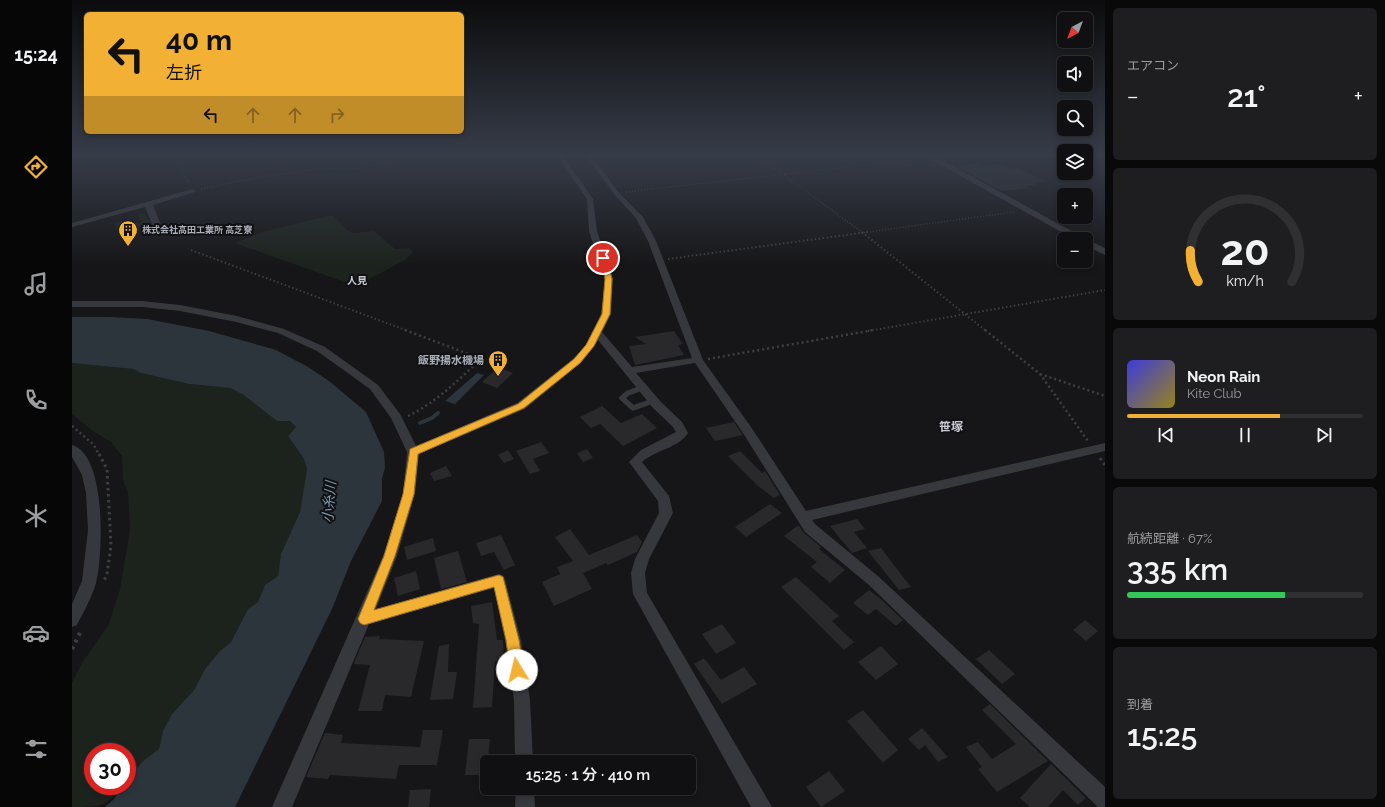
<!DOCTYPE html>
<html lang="ja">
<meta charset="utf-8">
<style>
body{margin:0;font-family:Raleway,"Noto Sans JP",sans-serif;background:#1e1e20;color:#f1f3f6;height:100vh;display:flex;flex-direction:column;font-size:15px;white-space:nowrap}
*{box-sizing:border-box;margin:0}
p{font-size:13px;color:#9c9d9f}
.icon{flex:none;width:22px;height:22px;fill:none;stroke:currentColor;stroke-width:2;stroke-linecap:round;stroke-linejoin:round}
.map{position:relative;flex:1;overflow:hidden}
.drawer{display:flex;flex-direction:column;gap:8px;padding:8px;background:#09090a;width:280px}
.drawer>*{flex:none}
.guide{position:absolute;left:12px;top:12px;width:380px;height:122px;border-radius:6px;box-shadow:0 2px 6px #0003,0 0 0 1px #303032;background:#f2b134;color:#111;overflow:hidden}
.needle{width:26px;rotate:221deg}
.controls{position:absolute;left:985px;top:12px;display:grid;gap:8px}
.controls a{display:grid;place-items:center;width:36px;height:36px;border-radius:6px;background:#101012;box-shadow:0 2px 6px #0003,0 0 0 1px #303032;font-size:20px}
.speed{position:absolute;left:12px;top:743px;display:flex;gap:8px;font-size:20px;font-weight:700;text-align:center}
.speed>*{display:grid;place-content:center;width:52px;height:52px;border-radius:50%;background:#101012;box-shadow:0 2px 6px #0003,0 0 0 1px #303032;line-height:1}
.speed .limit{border:6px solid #d22;background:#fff;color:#111}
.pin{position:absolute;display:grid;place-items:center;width:34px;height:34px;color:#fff;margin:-17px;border:2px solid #fff;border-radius:50%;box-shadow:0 1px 4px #0007}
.me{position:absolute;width:44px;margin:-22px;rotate:351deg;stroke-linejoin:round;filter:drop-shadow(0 0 3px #0008)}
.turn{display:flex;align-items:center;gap:14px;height:84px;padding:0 16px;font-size:18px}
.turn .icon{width:52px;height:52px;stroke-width:2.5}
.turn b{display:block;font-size:28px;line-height:34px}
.lanes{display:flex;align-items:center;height:38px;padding:0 16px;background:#0003;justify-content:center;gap:20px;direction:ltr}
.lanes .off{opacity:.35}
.big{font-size:30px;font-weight:600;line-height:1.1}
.drawer .tile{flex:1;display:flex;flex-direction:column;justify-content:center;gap:6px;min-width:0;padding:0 14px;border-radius:6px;background:#1e1e20}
.drawer .dial{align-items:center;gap:0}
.dial svg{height:104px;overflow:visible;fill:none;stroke:#303032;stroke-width:7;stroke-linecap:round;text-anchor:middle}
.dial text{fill:#f1f3f6;stroke:none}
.song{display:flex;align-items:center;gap:12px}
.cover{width:48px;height:48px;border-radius:6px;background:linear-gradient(135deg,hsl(240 70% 55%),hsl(50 70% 35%))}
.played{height:4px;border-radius:2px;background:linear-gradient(90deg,#f2b134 65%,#303032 65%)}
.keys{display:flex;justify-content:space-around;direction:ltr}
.heat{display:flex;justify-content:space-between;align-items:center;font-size:22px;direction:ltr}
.charge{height:6px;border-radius:3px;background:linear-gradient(90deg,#34c759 67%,#303032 0)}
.trip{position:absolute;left:408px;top:755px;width:216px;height:40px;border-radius:6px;background:#101012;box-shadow:0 2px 6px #0003,0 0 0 1px #303032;font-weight:600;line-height:40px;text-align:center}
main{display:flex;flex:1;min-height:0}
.tab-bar{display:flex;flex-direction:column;width:72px;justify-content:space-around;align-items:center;background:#060607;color:#9c9d9f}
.tab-bar .icon{width:28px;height:28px}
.tab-bar .current{color:#f2b134}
.tab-bar b{font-size:18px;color:#f1f3f6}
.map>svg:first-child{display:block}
.green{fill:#1c231d}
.water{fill:#2c353c}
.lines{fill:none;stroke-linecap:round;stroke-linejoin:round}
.stream{stroke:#2c353c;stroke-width:4}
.building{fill:#29292c}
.path-far4{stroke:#3d3f44;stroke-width:1.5;stroke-dasharray:1 2;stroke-linecap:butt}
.path-far3{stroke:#3d3f44;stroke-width:2;stroke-dasharray:1.5 2.5;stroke-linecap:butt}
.path-far2{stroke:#3d3f44;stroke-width:2.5;stroke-dasharray:2 3;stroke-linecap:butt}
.path-far1{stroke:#3d3f44;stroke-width:3;stroke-dasharray:2.5 3.5;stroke-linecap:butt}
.path{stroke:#3d3f44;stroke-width:4;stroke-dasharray:3 4.5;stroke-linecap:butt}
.service{stroke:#37383d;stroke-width:5.5}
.minor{fill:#37383d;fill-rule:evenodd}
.tertiary{fill:#37383d;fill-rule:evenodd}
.route{fill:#f2b134;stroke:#9d7322}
.labels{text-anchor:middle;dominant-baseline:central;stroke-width:4;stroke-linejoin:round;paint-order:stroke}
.far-poi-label{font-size:9px;font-weight:bold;fill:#a8adb8;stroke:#111113;text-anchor:start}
.far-neighbourhood-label{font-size:10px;font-weight:bold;fill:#c9ccd4;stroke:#111113}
.poi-label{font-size:11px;font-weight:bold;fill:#a8adb8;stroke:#111113;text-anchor:end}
.neighbourhood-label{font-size:12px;font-weight:bold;fill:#c9ccd4;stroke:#111113}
.near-water-label{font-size:14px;font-style:italic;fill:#7f9bb3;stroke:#111113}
</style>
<main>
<nav class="tab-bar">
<b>15:24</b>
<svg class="icon current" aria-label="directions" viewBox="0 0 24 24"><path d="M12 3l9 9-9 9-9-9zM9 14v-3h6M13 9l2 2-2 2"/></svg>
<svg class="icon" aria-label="music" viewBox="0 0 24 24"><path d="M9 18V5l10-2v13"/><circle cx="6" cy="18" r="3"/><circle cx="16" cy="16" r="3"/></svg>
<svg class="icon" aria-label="phone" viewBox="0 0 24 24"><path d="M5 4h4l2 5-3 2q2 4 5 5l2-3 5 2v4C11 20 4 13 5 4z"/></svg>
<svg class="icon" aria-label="climate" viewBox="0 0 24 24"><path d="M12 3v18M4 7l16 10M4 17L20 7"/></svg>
<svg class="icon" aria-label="car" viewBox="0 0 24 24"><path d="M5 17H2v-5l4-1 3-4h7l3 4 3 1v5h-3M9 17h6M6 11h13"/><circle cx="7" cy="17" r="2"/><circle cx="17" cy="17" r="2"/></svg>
<svg class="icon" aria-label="filters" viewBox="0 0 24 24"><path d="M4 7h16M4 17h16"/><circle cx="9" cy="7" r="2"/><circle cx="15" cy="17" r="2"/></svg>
</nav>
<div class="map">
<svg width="1033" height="807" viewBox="0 0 1033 807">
<rect width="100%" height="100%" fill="#161618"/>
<!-- green -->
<path class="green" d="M72 213 80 224 47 234 50 229 43 227V223L49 221 69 223 70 220H67L66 215Z
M260 215 276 231 282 233 302 231 323 249 337 248 341 252 333 260 284 286 163 243 193 231Z
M0 363 61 369 69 373 117 384 158 388 170 394 205 421H218L224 427 216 436 232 459 235 469 228 512 209 554 206 576 193 585 186 602 176 609 159 642 147 652 133 669 122 690 100 714 91 731 87 749 71 761 55 780V752H21V786H51C33 807 30 807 0 807V683L10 663 37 624 48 589 58 530 56 493 51 480 50 456 39 442 21 431 0 414Z"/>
<!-- water -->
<path class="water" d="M0 317H38L75 319 137 331 204 350 236 367 257 381 294 412 312 452 313 467 310 479V501L279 561 260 609 163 807H33L42 799 51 786H55V780L71 761 87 749 91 731 100 714 122 690 133 669 147 652 159 642 176 609 186 602 193 585 206 576 209 554 228 512 235 469 232 459 216 436 224 427 218 421H205L170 394 158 388 117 384 69 373 61 369 0 363Z
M405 373 412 375 383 404 373 401Z"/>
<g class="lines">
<!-- stream -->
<path class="stream" d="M348 423 360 418 366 413"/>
</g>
<!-- building -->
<path class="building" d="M906 163 911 166 929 164 939 169 946 168 973 181 960 183 964 185 952 186 957 188 930 191 885 166Z
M602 331 611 344 606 345 612 355 563 365 557 346 574 344 563 337Z
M426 367 441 373 425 388 410 382Z
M530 406 549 423 570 414 585 428 551 446 528 424 519 428 508 417Z
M662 422 671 435 643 441 634 428Z
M469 442 477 453 461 459 468 471 458 474 444 451Z
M515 449 521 458 511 462 505 453Z
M436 450 442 459 432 463 426 455Z
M668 451 690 473 693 471 708 495 702 498 686 486 656 456Z
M374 466 380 476 362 481 358 473Z
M698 504 710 513 674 537 663 527Z
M785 519 793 529 782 532 795 548 780 553 758 526Z
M725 526H727L732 533 749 547 747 549 773 570 758 583 739 567 745 562 712 536Z
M498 529 517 555 565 535 570 542 565 552 536 565 534 563 511 573 520 589 482 606 470 582 488 574 485 567 501 561 483 537Z
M429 535 443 565 432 570 422 552 409 556 404 543Z
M361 538 364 551 335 560 332 547Z
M809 548 815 556 839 587 827 590 796 551Z
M386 551 395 582 369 589 362 558Z
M344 571 348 589 326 596 322 578Z
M724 577 767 616 760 621 782 642 772 650 709 587Z
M797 590 810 600 831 620 824 626 804 609 796 615 781 603Z
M420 602 425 640H431L432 661H423L420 707 401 708 407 624 401 623 399 606Z
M1013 620 1026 631 1014 641 1001 630Z
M650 624 664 643 644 654 630 634Z
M308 636 307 639 352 641 339 697 313 695 310 711H286L298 665 282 664 284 658 293 637Z
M377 644 376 672H385L381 699 358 700 367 646Z
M809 646 826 664 804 680 786 662Z
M917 650 943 674 930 684 904 659Z
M632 658 649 680 672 667 685 684 650 704 622 664Z
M918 704 976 761 925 792 906 769 910 767 894 747 906 742 920 759 944 744 910 710Z
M791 710 826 750 811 763 775 721Z
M850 728 851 729 876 757 866 762 853 745 847 750 836 739Z
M351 730H371L365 765H327L324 779 258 775 256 779 234 777 253 733 271 735 269 743 348 747Z
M397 739H418L414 775H393Z
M979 764 1014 798 1006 805 991 790 976 807H958L948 798Z
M757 771 773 791 749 807 734 787Z
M359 789 357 807H336L338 790Z"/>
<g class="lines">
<!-- path-far4 -->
<path class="path-far4" d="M103 154 117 184
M683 154 791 233
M876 156 894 154
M129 189 183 178 245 169H281L349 154
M554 192 848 159
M789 233 942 212"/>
<!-- path-far3 -->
<path class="path-far3" d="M790 232 914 331
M119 250 336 331
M596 259 796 232
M796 331 1033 290"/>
<!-- path-far2 -->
<path class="path-far2" d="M333 330 407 358 406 362C384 382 363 403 336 416
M913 330 968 374 1016 441
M636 359 802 330
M968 374 1033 396
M0 426 22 445 27 455"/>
<!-- path-far1 -->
<path class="path-far1" d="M27 454 35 469 39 546 35 574 31 583
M1028 458 1033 465"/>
<!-- path -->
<path class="path" d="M0 649 10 629"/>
<!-- service -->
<path class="service" d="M570 388 556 393 550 398 561 408 581 401"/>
<!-- minor -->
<path class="minor" d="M484 154H490L521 199 525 231 541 279 539 314 530 332 560 367 620 358 576 241 564 218 542 194 513 154H519L546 192 571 217 584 241 631 360 679 427 734 511 1033 443V451L740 520 743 524 807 577 1033 787V807H1026L797 585 733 532 671 433 623 363 564 373 589 402 610 422 616 433C607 448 583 450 570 462L597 496 601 513 577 559 573 573 575 593 700 807H679L561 594 559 573 563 559 587 513 586 501 557 462 569 450 604 432 601 427 581 408 526 340 521 348 509 363 453 409 347 454 343 494 325 556 304 609 427 574 432 576 449 640 458 700 461 762H443L442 700 433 640 422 588 297 624 220 807H200L311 556 331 494 335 452 319 418 298 389 245 351 206 333 164 322 108 311 70 307H0V301H70L108 305 165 316 212 329 253 347 306 385 328 414 344 446 445 403 501 359 514 345 529 314 533 279 517 231 515 199Z
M121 189 124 191 123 192 81 205 89 226 88 228 81 226 73 207 0 227V223Z
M0 445C35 455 31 555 24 583 20 597 12 611 5 625L0 627V604L10 581 16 530 14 493 10 475 0 457Z
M444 788H462L463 807H443Z"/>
<!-- tertiary -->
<path class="tertiary" d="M849 154H859L1014 239H1002Z
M1014 239 1033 248V255L1014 246Z"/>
</g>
<!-- sky -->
<linearGradient id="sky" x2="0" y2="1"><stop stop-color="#0c0c0d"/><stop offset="0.58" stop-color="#363c48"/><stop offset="1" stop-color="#363c48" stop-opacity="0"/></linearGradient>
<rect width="1033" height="267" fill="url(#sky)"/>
<!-- route -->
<path class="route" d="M531 256 535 258 540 279 538 314 522 346 508 363 452 408 346 454 342 494 323 556 302 610 427 575 431 577 447 640 452 670 450 675 445 677 440 675 438 670 434 640 422 587 292 625 288 623 286 619 312 556 331 494 338 449 446 404 502 359 514 345 530 314 533 279 528 258Z"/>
<!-- icons -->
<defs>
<g id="building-pin" transform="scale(1)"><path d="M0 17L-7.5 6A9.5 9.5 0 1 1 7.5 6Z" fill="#f2b134" stroke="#111113"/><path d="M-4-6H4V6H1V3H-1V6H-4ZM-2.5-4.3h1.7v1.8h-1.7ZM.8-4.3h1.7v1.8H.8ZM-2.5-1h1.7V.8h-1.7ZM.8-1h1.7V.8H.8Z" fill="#111"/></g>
</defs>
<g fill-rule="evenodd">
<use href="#building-pin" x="56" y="230"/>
<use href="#building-pin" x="426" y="360"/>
</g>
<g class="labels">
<!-- far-poi labels -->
<g class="far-poi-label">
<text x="70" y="230">株式会社高田工業所 高芝寮</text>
</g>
<!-- far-neighbourhood labels -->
<g class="far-neighbourhood-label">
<text x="285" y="280">人見</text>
</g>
<!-- poi labels -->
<g class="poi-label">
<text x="412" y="360">飯野揚水機場</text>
</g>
<!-- neighbourhood labels -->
<g class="neighbourhood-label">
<text x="879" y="427">笹塚</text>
</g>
<!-- near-water labels -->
<g class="near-water-label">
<text transform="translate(257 502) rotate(-85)">小糸川</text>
</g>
</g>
</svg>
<div class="controls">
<a><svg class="needle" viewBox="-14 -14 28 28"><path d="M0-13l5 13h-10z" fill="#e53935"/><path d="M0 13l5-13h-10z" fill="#9c9d9f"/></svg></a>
<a><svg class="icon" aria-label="sound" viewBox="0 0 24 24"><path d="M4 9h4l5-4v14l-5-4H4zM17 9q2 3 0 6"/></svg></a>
<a><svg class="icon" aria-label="search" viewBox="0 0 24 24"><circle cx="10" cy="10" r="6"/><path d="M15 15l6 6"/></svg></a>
<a><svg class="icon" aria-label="layers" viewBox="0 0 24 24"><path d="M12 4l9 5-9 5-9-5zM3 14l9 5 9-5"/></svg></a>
<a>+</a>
<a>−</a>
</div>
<div class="speed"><div class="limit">30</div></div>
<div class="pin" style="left:531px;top:258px;background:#d93025"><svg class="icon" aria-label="arrive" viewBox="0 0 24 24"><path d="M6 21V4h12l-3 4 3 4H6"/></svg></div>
<svg class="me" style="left:445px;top:670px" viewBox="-20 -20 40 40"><circle r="19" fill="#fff"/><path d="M0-13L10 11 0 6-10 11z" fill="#f2b134"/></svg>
<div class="trip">15:25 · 1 分 · 410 m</div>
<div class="guide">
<div class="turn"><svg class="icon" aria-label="left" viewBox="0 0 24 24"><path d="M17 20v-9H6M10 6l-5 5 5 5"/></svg><div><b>40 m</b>左折</div></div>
<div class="lanes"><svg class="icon" aria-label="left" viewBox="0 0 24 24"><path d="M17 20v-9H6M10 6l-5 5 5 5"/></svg><svg class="icon off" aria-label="ahead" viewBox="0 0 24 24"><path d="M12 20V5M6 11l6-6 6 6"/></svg><svg class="icon off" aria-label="ahead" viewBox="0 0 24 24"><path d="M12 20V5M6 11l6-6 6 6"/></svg><svg class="icon off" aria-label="right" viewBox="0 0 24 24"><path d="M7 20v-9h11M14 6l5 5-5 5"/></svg></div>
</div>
</div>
<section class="drawer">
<div class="tile"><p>エアコン</p>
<div class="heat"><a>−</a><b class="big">21°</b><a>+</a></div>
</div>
<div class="tile dial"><svg viewBox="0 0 100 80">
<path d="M14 69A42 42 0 1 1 86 69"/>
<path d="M14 69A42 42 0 0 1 8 45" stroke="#f2b134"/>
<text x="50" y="56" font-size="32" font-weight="700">20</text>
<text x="50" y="72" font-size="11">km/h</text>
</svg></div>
<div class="tile">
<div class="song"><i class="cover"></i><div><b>Neon Rain</b><p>Kite Club</p></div></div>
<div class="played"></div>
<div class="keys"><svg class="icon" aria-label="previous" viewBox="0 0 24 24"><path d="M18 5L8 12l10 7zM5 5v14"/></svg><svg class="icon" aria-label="pause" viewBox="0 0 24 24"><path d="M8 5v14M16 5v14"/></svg><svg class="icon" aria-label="next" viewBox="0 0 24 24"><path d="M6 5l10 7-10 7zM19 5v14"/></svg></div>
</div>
<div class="tile"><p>航続距離 · 67%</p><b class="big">335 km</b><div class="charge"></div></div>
<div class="tile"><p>到着</p><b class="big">15:25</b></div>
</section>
</main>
